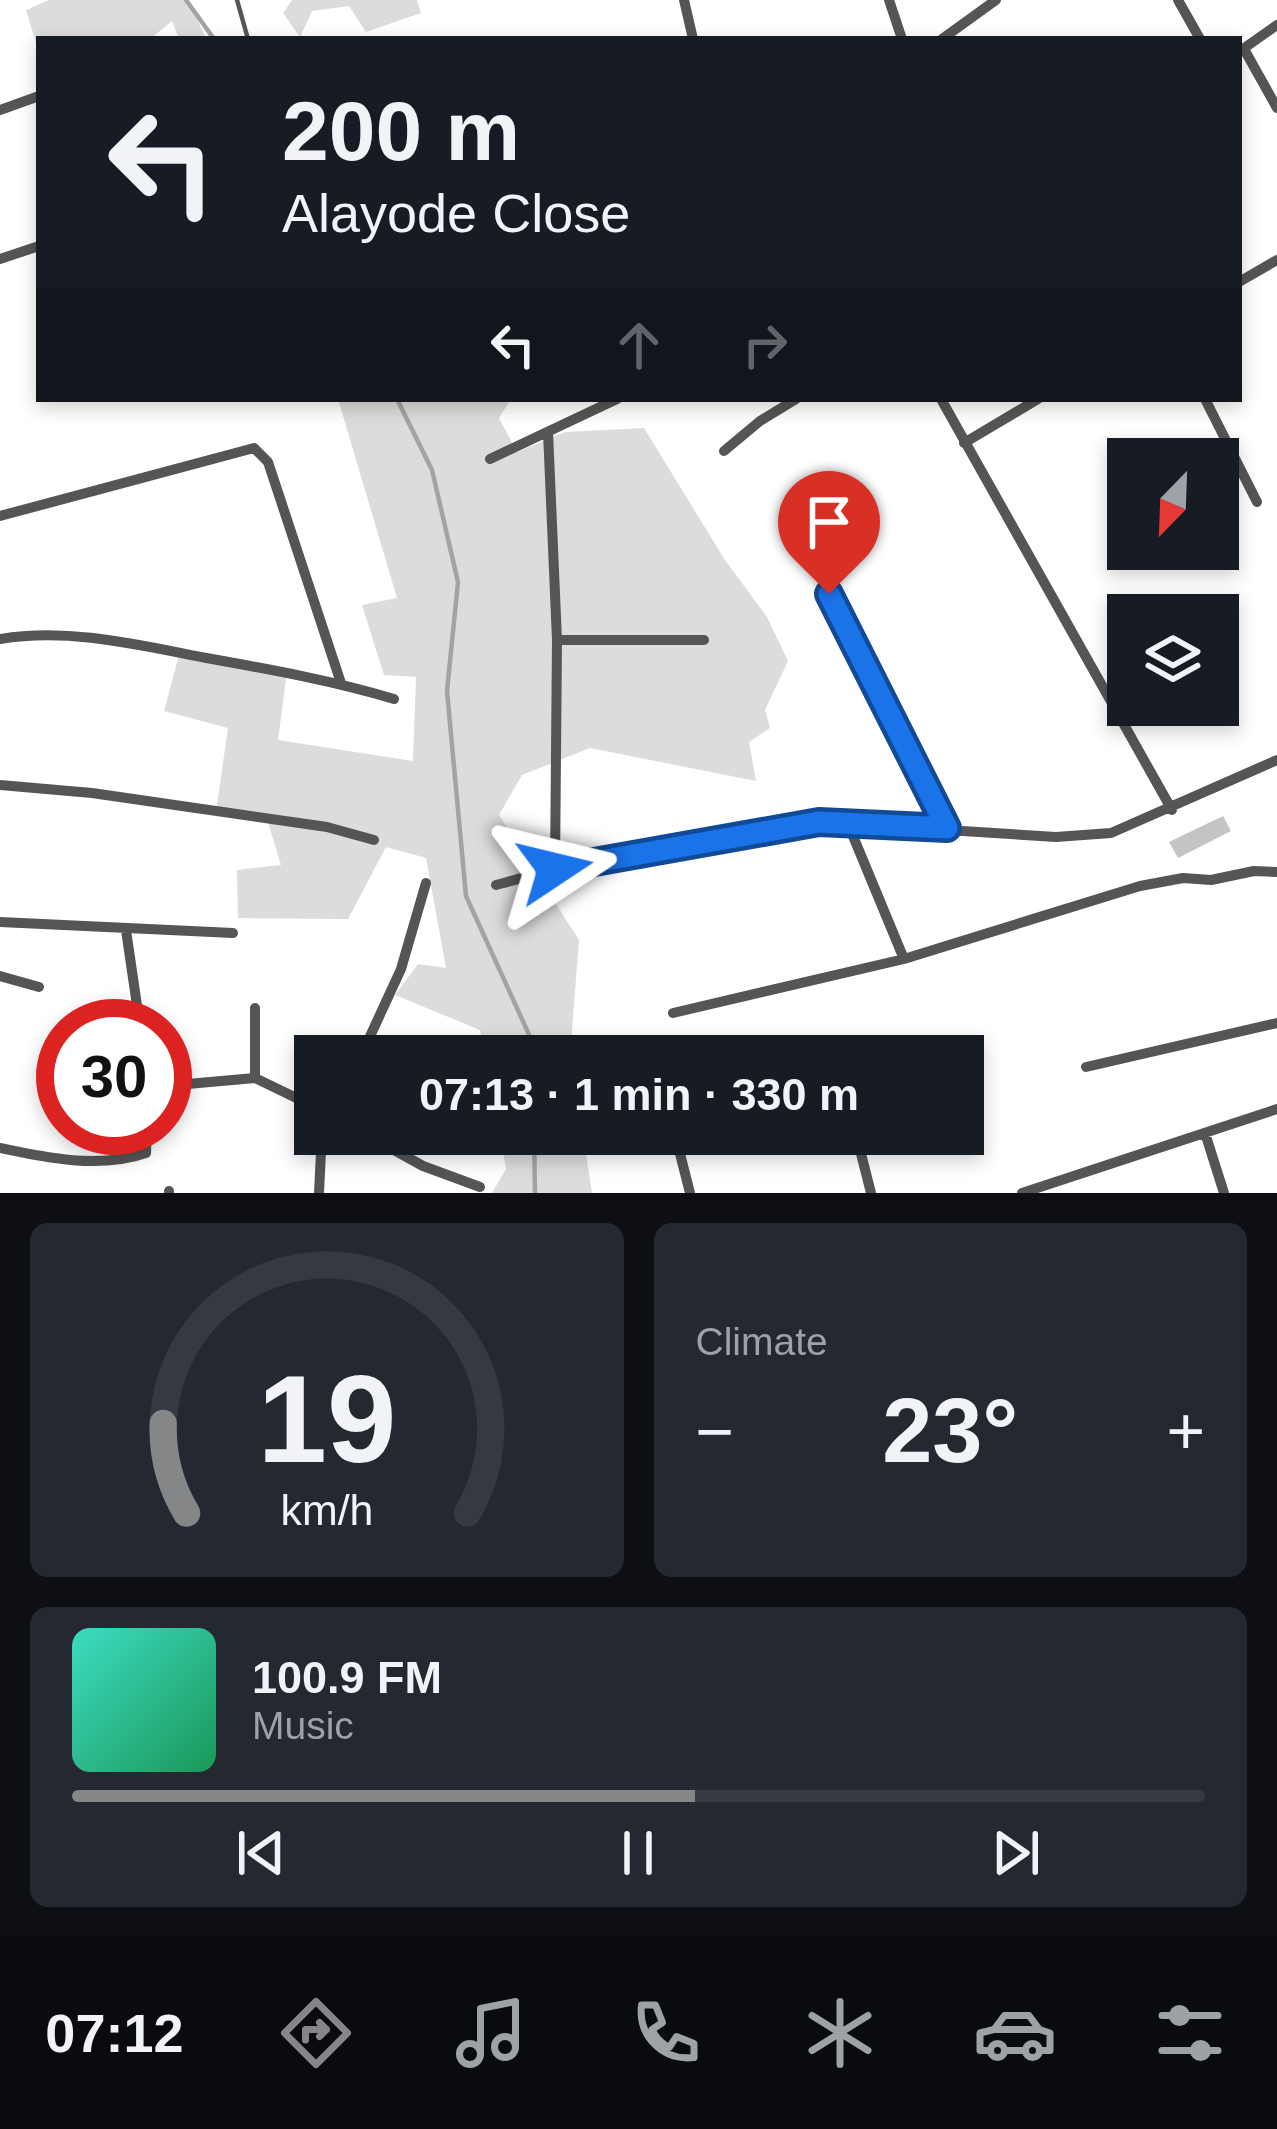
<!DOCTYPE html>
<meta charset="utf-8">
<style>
body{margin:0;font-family:Helvetica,sans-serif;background:#242831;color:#f1f3f6;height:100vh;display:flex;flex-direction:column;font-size:45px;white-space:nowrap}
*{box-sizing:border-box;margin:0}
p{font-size:39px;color:#9ea1a6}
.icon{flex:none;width:66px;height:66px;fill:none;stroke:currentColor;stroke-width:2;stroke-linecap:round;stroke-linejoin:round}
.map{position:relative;height:1193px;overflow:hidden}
.sheet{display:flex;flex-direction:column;gap:30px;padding:30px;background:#0d0f14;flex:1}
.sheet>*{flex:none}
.hud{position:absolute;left:36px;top:36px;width:1206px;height:366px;border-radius:0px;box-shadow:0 6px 18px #0003;background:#171b24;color:#f1f3f6;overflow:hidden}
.needle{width:78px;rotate:203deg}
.fabs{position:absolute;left:1107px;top:438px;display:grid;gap:24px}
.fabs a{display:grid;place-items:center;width:132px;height:132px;border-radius:0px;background:#171b24;box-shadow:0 6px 18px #0003;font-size:60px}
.speed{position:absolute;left:36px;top:999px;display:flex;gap:24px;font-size:60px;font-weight:700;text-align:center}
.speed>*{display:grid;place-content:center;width:156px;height:156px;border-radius:50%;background:#171b24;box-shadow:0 6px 18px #0003;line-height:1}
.speed .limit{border:18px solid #d22;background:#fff;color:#111}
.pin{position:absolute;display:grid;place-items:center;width:102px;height:102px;color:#fff;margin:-123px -51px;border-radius:50% 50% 50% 0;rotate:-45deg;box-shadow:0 0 12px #0007}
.pin .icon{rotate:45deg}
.me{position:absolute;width:132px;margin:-66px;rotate:80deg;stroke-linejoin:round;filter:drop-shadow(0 0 9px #0008)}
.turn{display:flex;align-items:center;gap:42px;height:252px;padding:0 48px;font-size:54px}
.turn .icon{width:156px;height:156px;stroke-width:2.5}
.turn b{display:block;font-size:84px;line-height:102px}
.lanes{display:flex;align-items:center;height:114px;padding:0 48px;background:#0003;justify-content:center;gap:60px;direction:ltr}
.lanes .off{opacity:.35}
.big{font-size:90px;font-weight:800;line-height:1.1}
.sheet .tile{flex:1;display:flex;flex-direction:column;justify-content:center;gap:18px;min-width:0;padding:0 42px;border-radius:18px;background:#242831}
.sheet .dial{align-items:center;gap:0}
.dial svg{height:312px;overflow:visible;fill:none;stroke:#363941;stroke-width:7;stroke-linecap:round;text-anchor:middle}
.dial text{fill:#f1f3f6;stroke:none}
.song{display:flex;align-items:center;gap:36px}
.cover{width:144px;height:144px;border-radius:18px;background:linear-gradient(135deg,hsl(170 70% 55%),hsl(150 70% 35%))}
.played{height:12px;border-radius:6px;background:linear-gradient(90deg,#858687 55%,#363941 55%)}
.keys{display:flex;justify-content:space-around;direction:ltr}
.heat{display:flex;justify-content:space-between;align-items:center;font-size:66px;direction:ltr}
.sheet .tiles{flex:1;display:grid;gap:30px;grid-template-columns:1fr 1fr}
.tile:last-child{grid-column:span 2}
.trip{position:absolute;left:294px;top:1035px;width:690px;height:120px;border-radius:0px;background:#171b24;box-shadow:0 6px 18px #0003;font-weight:800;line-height:120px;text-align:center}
.tab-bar{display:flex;height:192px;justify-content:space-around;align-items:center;background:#090b0e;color:#9ea1a6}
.tab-bar .icon{width:84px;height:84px}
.tab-bar .active{color:#858687}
.tab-bar b{font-size:54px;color:#f1f3f6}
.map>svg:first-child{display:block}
.green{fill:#dcdcdc}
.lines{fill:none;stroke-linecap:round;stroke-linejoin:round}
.stream{stroke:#a3a3a3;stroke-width:4.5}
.building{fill:#c4c4c4}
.service{stroke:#555;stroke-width:4.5}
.minor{stroke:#555;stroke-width:10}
.route-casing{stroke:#114b97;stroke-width:30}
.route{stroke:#1a73e8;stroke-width:21}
</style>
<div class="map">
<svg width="1277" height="1193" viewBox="0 0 1277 1193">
<rect width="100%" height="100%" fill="#fff"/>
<!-- green -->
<path class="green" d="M49 0H189L206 39H179L172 21 150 39H39V53L26 10Z
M292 0H417L421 13 366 32 349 6 312 11 300 37 283 13Z
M338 399H511L499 418 517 452 565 432 644 428 725 560 767 617 788 661 765 710 770 728 749 742 756 781 590 748 522 775 499 815 579 940 570 1056H485L480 1030 395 995 418 964 446 968 426 858 386 847 348 919 238 918 237 870 281 865 267 819 216 812 228 728 164 711 179 655 287 672 278 740 413 761 416 677 384 675 362 605 397 598Z
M500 1134H583L592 1193H492L506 1169Z"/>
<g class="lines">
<!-- stream -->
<path class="stream" d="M186 0 214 39
M397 399 432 470 458 582 447 691 466 896 531 1039 532 1056
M534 1134 535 1193"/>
</g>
<!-- building -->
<path class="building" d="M1223 816 1231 831 1178 858 1169 842Z"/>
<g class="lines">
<!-- service -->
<path class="service" d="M237 0 248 39"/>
<!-- minor -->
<path class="minor" d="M684 0 693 39
M889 0 902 39
M1178 0 1200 39
M942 39 996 0
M1244 49 1277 108
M1240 51 1277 25
M0 110 39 96
M0 259 39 246
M1239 282 1277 260
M941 399 1172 810
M1205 399 1257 502
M548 432 557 640 555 869
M964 443 1038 399
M724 451 760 421 796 399
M490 459 617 399
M0 516 254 448 268 462 341 683
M829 594 947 828
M0 639C70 627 143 646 212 659 273 670 334 681 394 699
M557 640H704
M0 785 92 793 327 827 374 840
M848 824 904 959
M496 885 555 869 819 822 1056 837 1111 833 1277 760
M0 922 233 933
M126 930 140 1026
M0 976 39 987
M673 1013 904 959 1140 886 1183 878 1211 880 1254 871 1277 872
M655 1053 656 1056
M361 1056 401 969 426 883
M900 1056 913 1053
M1086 1067 1277 1023
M255 1078V1008
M165 1086 255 1078 315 1107
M1205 1133 1224 1193
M365 1134 423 1166 480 1187
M675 1134 690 1193
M856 1134 871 1193
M0 1148C46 1158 100 1169 146 1153L147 1128
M169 1191V1193
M319 1193 321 1152 327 1134
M1022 1193 1277 1109"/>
</g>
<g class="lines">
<!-- route casing -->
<g class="route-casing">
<path id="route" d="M555 869 819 822 947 828 829 594"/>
</g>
<!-- route -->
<use href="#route" class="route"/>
</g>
</svg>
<div class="fabs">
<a><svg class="needle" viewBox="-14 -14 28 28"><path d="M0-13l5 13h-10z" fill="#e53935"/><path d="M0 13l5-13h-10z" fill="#9ea1a6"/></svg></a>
<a><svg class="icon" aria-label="layers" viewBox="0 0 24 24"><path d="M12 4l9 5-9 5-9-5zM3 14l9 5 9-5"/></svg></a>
</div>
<div class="speed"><div class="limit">30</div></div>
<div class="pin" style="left:829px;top:594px;background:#d93025"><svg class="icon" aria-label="arrive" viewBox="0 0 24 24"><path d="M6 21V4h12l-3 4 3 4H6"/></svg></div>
<svg class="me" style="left:555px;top:869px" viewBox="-20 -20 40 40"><path d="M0-17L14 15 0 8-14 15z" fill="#1a73e8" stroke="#fff" stroke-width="4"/></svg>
<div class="trip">07:13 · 1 min · 330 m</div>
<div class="hud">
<div class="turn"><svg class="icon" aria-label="left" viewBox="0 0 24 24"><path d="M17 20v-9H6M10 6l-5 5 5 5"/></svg><div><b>200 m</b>Alayode Close</div></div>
<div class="lanes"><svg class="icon" aria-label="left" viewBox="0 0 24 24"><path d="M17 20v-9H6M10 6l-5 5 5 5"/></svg><svg class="icon off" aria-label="ahead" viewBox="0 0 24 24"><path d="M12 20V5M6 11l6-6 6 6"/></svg><svg class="icon off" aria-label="right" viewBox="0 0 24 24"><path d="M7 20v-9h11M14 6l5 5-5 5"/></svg></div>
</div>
</div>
<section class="sheet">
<div class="tiles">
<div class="tile dial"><svg viewBox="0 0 100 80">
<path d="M14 69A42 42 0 1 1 86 69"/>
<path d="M14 69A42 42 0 0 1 8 46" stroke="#858687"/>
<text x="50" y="56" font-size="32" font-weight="700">19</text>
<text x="50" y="72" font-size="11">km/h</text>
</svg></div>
<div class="tile"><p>Climate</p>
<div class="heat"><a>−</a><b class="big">23°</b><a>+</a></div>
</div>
<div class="tile">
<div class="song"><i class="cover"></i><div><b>100.9 FM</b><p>Music</p></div></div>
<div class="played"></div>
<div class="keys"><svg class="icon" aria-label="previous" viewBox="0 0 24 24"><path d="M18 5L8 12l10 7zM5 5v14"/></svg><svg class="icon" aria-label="pause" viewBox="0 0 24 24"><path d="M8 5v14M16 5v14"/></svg><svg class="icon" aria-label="next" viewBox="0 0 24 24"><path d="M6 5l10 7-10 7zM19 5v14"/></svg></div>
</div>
</div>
</section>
<nav class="tab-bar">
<b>07:12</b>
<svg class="icon active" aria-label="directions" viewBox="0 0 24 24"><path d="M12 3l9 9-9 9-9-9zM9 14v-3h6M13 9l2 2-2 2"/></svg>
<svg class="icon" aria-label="music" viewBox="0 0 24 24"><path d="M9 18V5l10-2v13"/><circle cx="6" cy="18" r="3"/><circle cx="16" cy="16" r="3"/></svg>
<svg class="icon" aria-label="phone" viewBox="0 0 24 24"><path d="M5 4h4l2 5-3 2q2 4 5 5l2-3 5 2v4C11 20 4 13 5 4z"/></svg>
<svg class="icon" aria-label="climate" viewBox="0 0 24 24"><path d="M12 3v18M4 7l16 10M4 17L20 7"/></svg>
<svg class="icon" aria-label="car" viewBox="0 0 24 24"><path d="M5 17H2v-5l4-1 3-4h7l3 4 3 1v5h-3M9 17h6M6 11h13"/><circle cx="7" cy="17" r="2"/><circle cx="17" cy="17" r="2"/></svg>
<svg class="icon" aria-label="filters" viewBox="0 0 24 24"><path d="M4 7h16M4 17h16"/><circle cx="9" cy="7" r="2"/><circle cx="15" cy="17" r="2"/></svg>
</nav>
